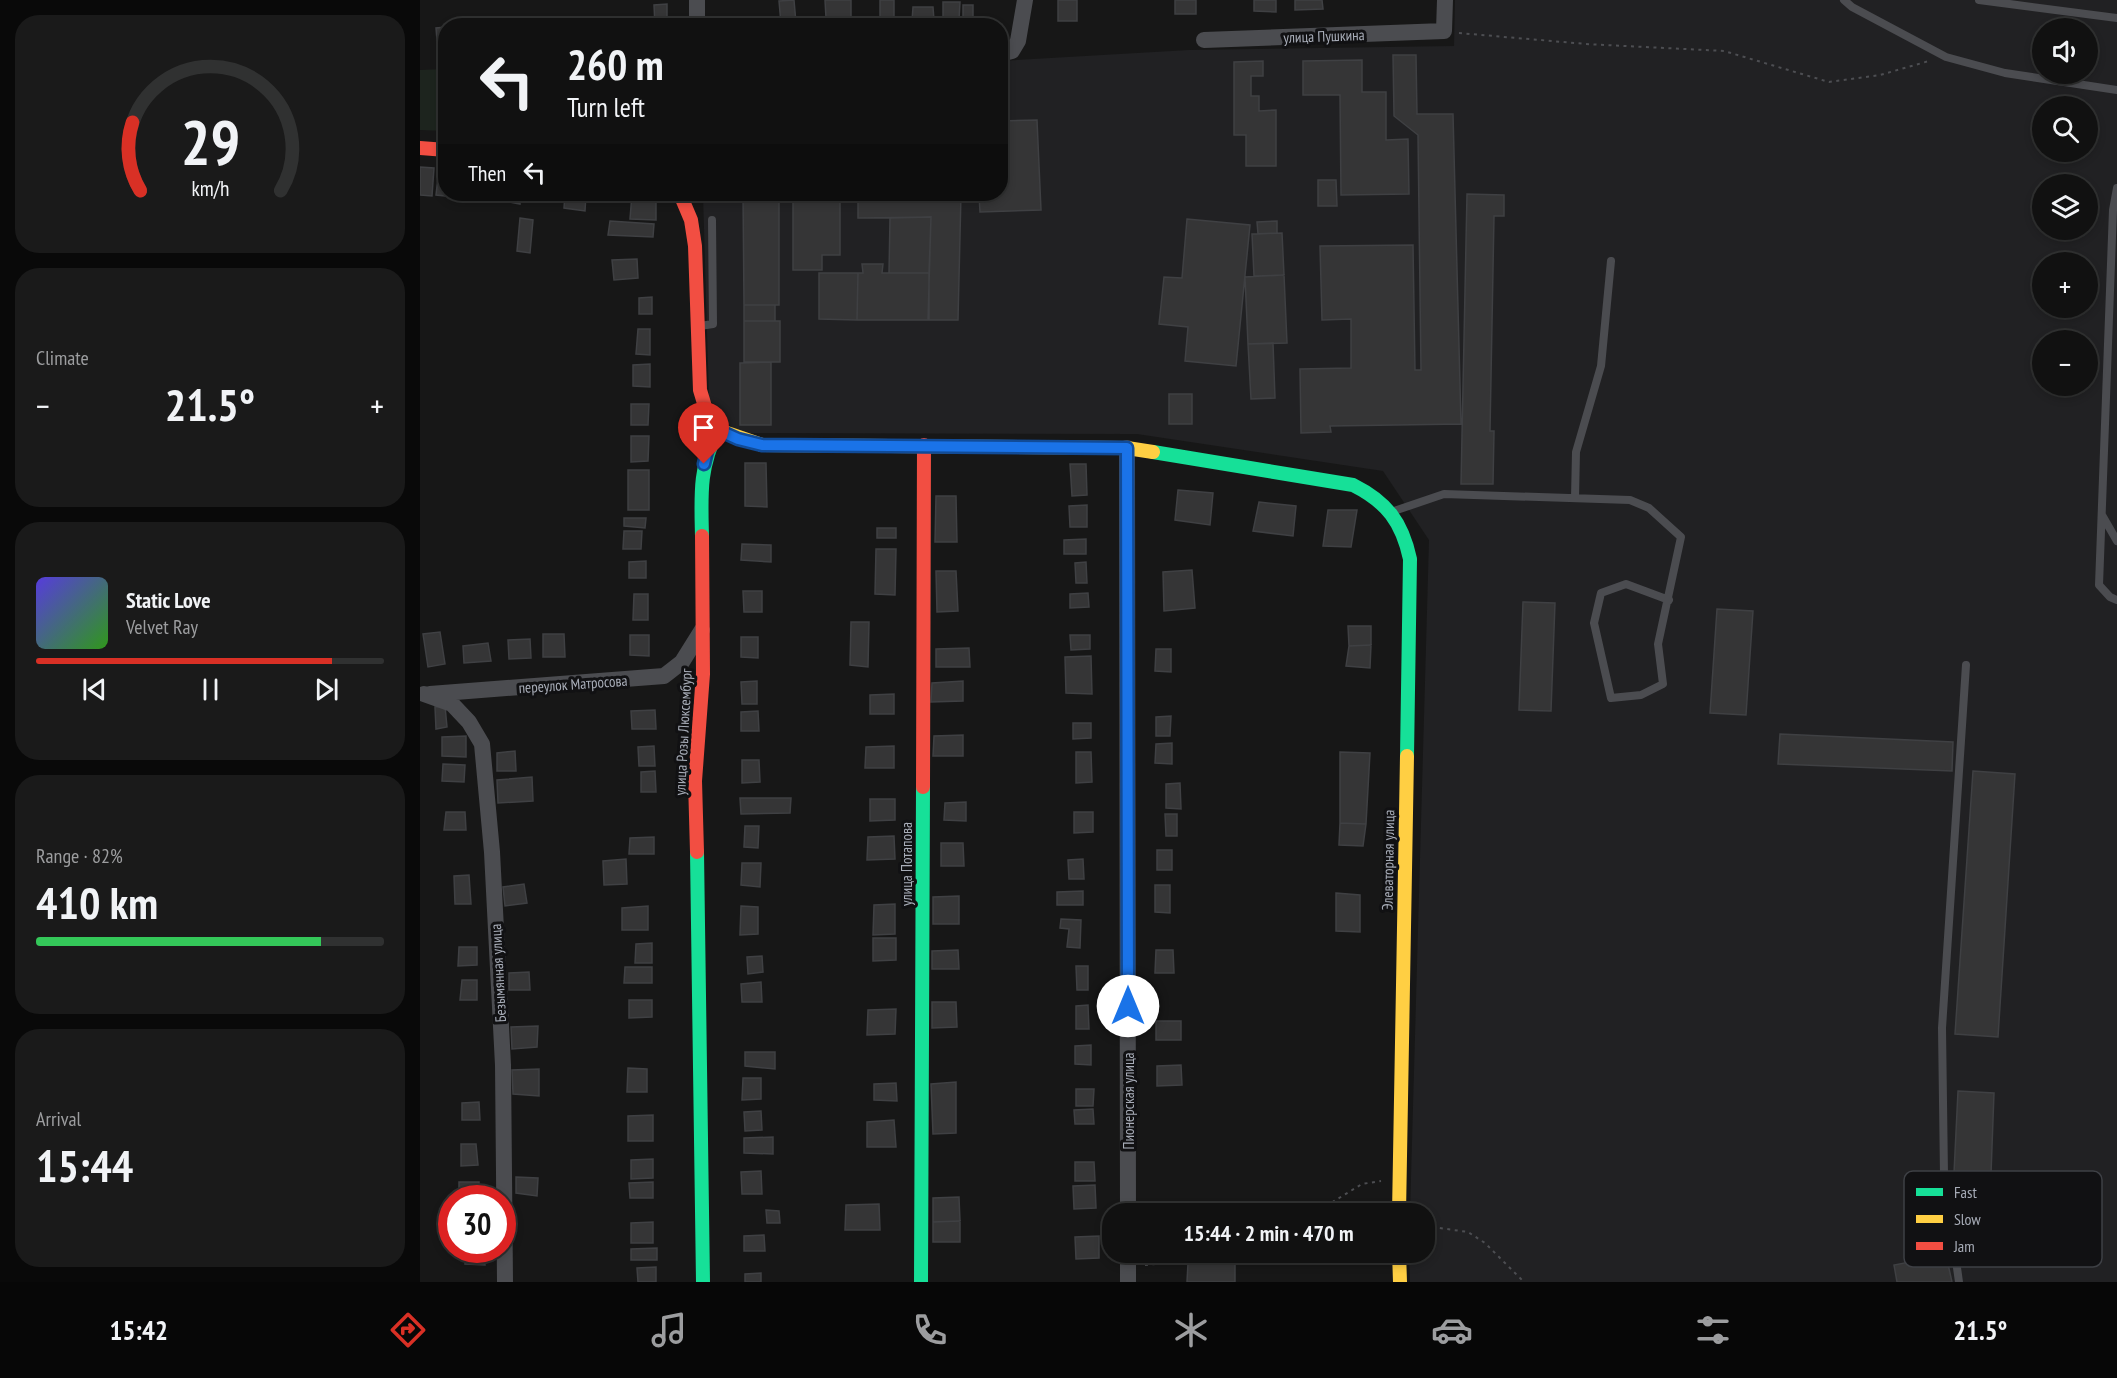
<!DOCTYPE html>
<meta charset="utf-8">
<style>
body{margin:0;font-family:"PT Sans Narrow",sans-serif;background:#1a1a1a;color:#f1f3f6;height:100vh;display:flex;flex-direction:column;font-size:22px;white-space:nowrap}
*{box-sizing:border-box;margin:0}
p{font-size:20px;color:#9c9d9f}
.icon{flex:none;width:33px;height:33px;fill:none;stroke:currentColor;stroke-width:2;stroke-linecap:round;stroke-linejoin:round}
.map{position:relative;flex:1;overflow:hidden}
.sheet{display:flex;flex-direction:column;gap:15px;padding:15px;background:#090909;width:420px}
.sheet>*{flex:none}
.top-card{position:absolute;left:18px;top:18px;width:570px;height:183px;border-radius:24px;box-shadow:0 3px 9px #0003,0 0 0 2px #303131;background:#111;color:#f1f3f6;overflow:hidden}
.controls{position:absolute;left:1612px;top:18px;display:grid;gap:12px}
.controls a{display:grid;place-items:center;width:66px;height:66px;border-radius:50%;background:#111;box-shadow:0 3px 9px #0003,0 0 0 2px #303131;font-size:30px}
.speed{position:absolute;left:18px;top:1185px;display:flex;gap:12px;font-size:30px;font-weight:700;text-align:center}
.speed>*{display:grid;place-content:center;width:78px;height:78px;border-radius:50%;background:#111;box-shadow:0 3px 9px #0003,0 0 0 2px #303131;line-height:1}
.speed .limit{border:9px solid #d22;background:#fff;color:#111}
.pin{position:absolute;display:grid;place-items:center;width:51px;height:51px;color:#fff;margin:-62px -26px;border-radius:50% 50% 50% 0;rotate:-45deg;box-shadow:0 0 6px #0007}
.pin .icon{rotate:45deg}
.me{position:absolute;width:66px;margin:-33px;rotate:0deg;stroke-linejoin:round;filter:drop-shadow(0 0 4px #0008)}
.turn{display:flex;align-items:center;gap:21px;height:126px;padding:0 30px;font-size:27px}
.turn .icon{width:78px;height:78px;stroke-width:2.5}
.turn b{display:block;font-size:42px;line-height:51px}
.then{display:flex;align-items:center;height:57px;padding:0 30px;background:#0003;gap:12px;font-size:22px}
.big{font-size:45px;font-weight:800;line-height:1.1}
.sheet .tile{flex:1;display:flex;flex-direction:column;justify-content:center;gap:9px;min-width:0;padding:0 21px;border-radius:24px;background:#1a1a1a}
.sheet .dial{align-items:center;gap:0}
.dial svg{height:156px;overflow:visible;fill:none;stroke:#303131;stroke-width:7;stroke-linecap:round;text-anchor:middle}
.dial text{fill:#f1f3f6;stroke:none}
.song{display:flex;align-items:center;gap:18px}
.cover{width:72px;height:72px;border-radius:9px;background:linear-gradient(135deg,hsl(250 70% 55%),hsl(110 70% 35%))}
.played{height:6px;border-radius:3px;background:linear-gradient(90deg,#d93025 85%,#303131 85%)}
.keys{display:flex;justify-content:space-around;direction:ltr}
.heat{display:flex;justify-content:space-between;align-items:center;font-size:33px;direction:ltr}
.charge{height:9px;border-radius:4px;background:linear-gradient(90deg,#34c759 82%,#303131 0)}
.trip{position:absolute;left:682px;top:1203px;width:333px;height:60px;border-radius:24px;background:#111;box-shadow:0 3px 9px #0003,0 0 0 2px #303131;font-weight:800;line-height:60px;text-align:center}
.tabs{display:flex;height:96px;justify-content:space-around;align-items:center;background:#070707;color:#9c9d9f}
.tabs .icon{width:42px;height:42px}
.tabs .selected{color:#d93025}
.tabs b{font-size:27px;color:#f1f3f6}
main{display:flex;flex:1;min-height:0}
.map>svg:first-child{display:block}
.built{fill:#212123;fill-rule:evenodd}
.green{fill:#1d241e}
.building{fill:#353536;stroke:#3f4043;stroke-width:1.5}
.lines{fill:none;stroke-linecap:round;stroke-linejoin:round}
.path{stroke:#4d4e52;stroke-width:2;stroke-dasharray:3 4.5;stroke-linecap:butt}
.lane{stroke:#4b4c50;stroke-width:8}
.street{stroke:#4b4c50;stroke-width:16}
.fast{stroke:#16e098;stroke-width:14}
.slow{stroke:#ffcf43;stroke-width:14}
.jam{stroke:#f24e42;stroke-width:14}
.route-casing{stroke:#114b97;stroke-width:15}
.route{stroke:#1a73e8;stroke-width:10}
.labels{text-anchor:middle;dominant-baseline:central;stroke-width:6;stroke-linejoin:round;paint-order:stroke}
.street-label{font-size:15px;fill:#a8adb8;stroke:#111113}
.key{fill:#111113;stroke:#3e4045;stroke-width:1.5}
.key-label{font-size:16px;fill:#a8adb8}
</style>
<main>
<section class="sheet">
<div class="tile dial"><svg viewBox="0 0 100 80">
<path d="M14 69A42 42 0 1 1 86 69"/>
<path d="M14 69A42 42 0 0 1 10 34" stroke="#d93025"/>
<text x="50" y="56" font-size="32" font-weight="700">29</text>
<text x="50" y="72" font-size="11">km/h</text>
</svg></div>
<div class="tile"><p>Climate</p>
<div class="heat"><a>−</a><b class="big">21.5°</b><a>+</a></div>
</div>
<div class="tile">
<div class="song"><i class="cover"></i><div><b>Static Love</b><p>Velvet Ray</p></div></div>
<div class="played"></div>
<div class="keys"><svg class="icon" aria-label="previous" viewBox="0 0 24 24"><path d="M18 5L8 12l10 7zM5 5v14"/></svg><svg class="icon" aria-label="pause" viewBox="0 0 24 24"><path d="M8 5v14M16 5v14"/></svg><svg class="icon" aria-label="next" viewBox="0 0 24 24"><path d="M6 5l10 7-10 7zM19 5v14"/></svg></div>
</div>
<div class="tile"><p>Range · 82%</p><b class="big">410 km</b><div class="charge"></div></div>
<div class="tile"><p>Arrival</p><b class="big">15:44</b></div>
</section>
<div class="map">
<svg width="1697" height="1282" viewBox="0 0 1697 1282">
<rect width="100%" height="100%" fill="#171717"/>
<!-- built -->
<path class="built" d="M1035 0H1697V1282H990L989 1253 1005 1252V1214L990 1213 1009 540 963 471 717 434 316 433 289 399 283 194H580L581 61 769 50 1034 46ZM1623 28H1668V74H1623ZM1623 106H1668V152H1623ZM1623 184H1668V230H1623ZM1623 262H1668V308H1623ZM1623 340H1668V386H1623Z"/>
<!-- green -->
<path class="green" d="M25 69V131L0 130V70Z"/>
<!-- building -->
<path class="building" d="M374 0 376 23 361 24 359 1Z
M405 0H431V21L406 18Z
M460 0H474V21L460 22Z
M638 0H657V21H638Z
M755 0H776V14H755Z
M834 0H856V12L834 11Z
M875 0H902L903 9 875 10Z
M523 2H540L539 20H523Z
M247 4V26H235L234 5Z
M543 5H553V23L543 22Z
M493 7H513L514 20 492 21Z
M54 18 55 26H44L43 20Z
M91 18 93 26H80L79 20Z
M166 22H185V26H167Z
M26 27V51L18 52 16 28Z
M973 55H996L997 114H1033L1041 424 910 426 911 432 881 433 880 369 931 368V319L902 320 900 246 993 245 995 370H1001L998 135 974 116Z
M942 60V92H966V140L988 139 989 194 921 195 920 95H883V61Z
M843 61V76H831V96H839V111L856 110V166H826V135H814V62Z
M617 120 621 210 560 212 559 194H580V121Z
M0 167 14 168 12 196 0 195Z
M19 169 26 170V194H36L35 197 16 195Z
M898 180H916L917 206H898Z
M50 194H60V201L50 202Z
M90 194H101L100 204 89 202Z
M145 194H166L165 211 144 208Z
M212 194H236V220L210 219Z
M323 194H359V305H324Z
M373 194H420V255H402V270H373Z
M438 194H541L538 320H508L511 217 438 218Z
M1047 194 1084 195V216H1074L1070 431H1074L1073 484H1041Z
M511 217 509 273H469L470 218Z
M100 218 113 220 110 253 97 251Z
M767 219 830 225 816 366 765 361 768 327 739 324 744 277 762 278Z
M190 221 234 224 233 237 188 235Z
M857 221V233L838 234 837 222Z
M862 233 864 275 834 276 832 234Z
M217 259 218 278 194 280 192 260Z
M442 264H463L462 273H509V320H437L438 273H443Z
M399 273H438L437 320 399 319Z
M864 275 867 343 828 344 825 277Z
M232 297V314H219V298Z
M324 305H355V321H324Z
M324 321H360V362H324Z
M218 329H230V355L216 354Z
M853 343 855 398 831 399 828 344Z
M351 362V425H320V363Z
M230 364V387L213 386V365Z
M749 394H772V424H749Z
M211 404H229L228 425H211Z
M211 436H229L228 461 211 462Z
M325 463H346L347 507 325 506Z
M650 464H666L667 495 652 496Z
M208 470H229V510H208Z
M758 490 793 493 790 525 755 520Z
M516 496H536L537 542H515Z
M839 502 876 506 873 536 833 531Z
M667 505V527H650L649 506Z
M908 510H937L931 547 903 546Z
M204 518H226L225 528 204 526Z
M457 528H476V538H457Z
M204 531H222L221 549H203Z
M666 539V554H644V540Z
M322 544 351 545V562L321 560Z
M456 549H476L475 595 455 594Z
M226 561V578H209V562Z
M666 562 667 583H656L655 563Z
M772 570 775 608 744 611 743 572Z
M516 571H536L538 611 517 612Z
M323 591H342V612H324Z
M668 593 669 607 650 608V594Z
M214 594H228V620H213Z
M1103 602 1135 603 1131 711 1099 710Z
M1297 609 1333 611 1326 715 1290 713Z
M431 622H449L448 667 430 665Z
M928 626H951V645L929 646Z
M20 632 25 664 8 667 3 634Z
M123 634H144L145 657H123Z
M210 635H229V656L210 655Z
M650 635H670V649L651 650Z
M321 637H338V658L321 657Z
M110 639 111 658 89 659 88 640Z
M68 643 71 661 44 663 43 646Z
M951 645 950 668 926 666 929 646Z
M549 648 550 667H516V649Z
M736 649H751V672L735 671Z
M671 656 672 694 646 693 645 657Z
M337 681V704H322L321 682Z
M543 681V701L511 702 512 683Z
M474 694V714H450V695Z
M25 706 27 727 16 729 15 707Z
M235 710 236 729H212L211 711Z
M338 711 339 731H321V712Z
M751 716 750 736H736V717Z
M653 723H671V738L653 739Z
M1360 734 1533 742 1532 771 1358 764Z
M543 735V756H513L514 736Z
M46 736V757L22 756V737Z
M752 743V764L735 763 736 744Z
M234 746 235 766H219L218 747Z
M474 746V768H445L446 747Z
M95 751 96 771H77V753Z
M656 752H671L672 782 656 783Z
M920 752 950 753 946 824 920 823Z
M322 760H339L340 782 322 783Z
M23 764 45 765 44 782 22 781Z
M235 771 236 792H221V772Z
M1553 771 1595 774 1578 1037 1535 1034Z
M112 777 113 801 78 803 77 780Z
M760 783 761 809 746 808V784Z
M320 798H371L370 813 321 814Z
M450 799H475V820L450 821Z
M546 802V821L524 820 525 803Z
M26 812H45L46 830H24Z
M654 812H673V832L654 833Z
M745 814H757V836H746Z
M920 823 946 824 943 846 919 845Z
M325 826H339L338 848 324 847Z
M474 836 475 859 447 860 448 837Z
M234 837V854H209L210 838Z
M521 843H543L544 866H521Z
M737 850H752V870H737Z
M206 859 207 884 184 885 183 861Z
M663 859 664 879H649L648 860Z
M322 863H341L340 887 321 885Z
M49 875 51 904H35L34 876Z
M104 884 107 903 85 906 83 887Z
M735 885H750V913L735 912Z
M663 891V905H637V892Z
M916 893 940 895V932L916 931Z
M539 896V924H513V897Z
M475 904V934L453 935 454 905Z
M228 906V930H202V908Z
M321 906 338 907V934L320 935Z
M641 919 661 920 660 948 647 947 649 929 640 928Z
M453 938H476V960L453 961Z
M232 943V963H215L216 944Z
M39 947H57V965L38 966Z
M538 950 539 969H512V951Z
M736 950H753L754 973H735Z
M342 956 343 972 328 974 327 957Z
M656 966H668V990H657Z
M205 967H232V983H204Z
M109 972 110 990H89V973Z
M42 980H57V1000H40Z
M341 982 342 1002H322L321 984Z
M209 1000H232V1017L209 1018Z
M512 1002H536L537 1027 512 1028Z
M668 1005 669 1029H656V1006Z
M476 1009 475 1034 447 1035 448 1010Z
M736 1021H761V1040H736Z
M118 1026 117 1047 92 1049 91 1027Z
M671 1045V1065L655 1064V1046Z
M325 1052H355V1069L325 1066Z
M761 1065 762 1085 737 1086V1066Z
M208 1068 227 1069V1092H207Z
M119 1069V1096L93 1094 92 1070Z
M323 1078H341V1099L322 1100Z
M536 1082V1133L513 1134 511 1084Z
M476 1083 477 1101 454 1100V1084Z
M656 1089H674L673 1106H656Z
M1538 1091 1574 1093 1571 1174 1534 1173Z
M59 1102 60 1120H42V1103Z
M673 1109 674 1124H655L654 1110Z
M341 1111 342 1130 325 1131 324 1112Z
M233 1115V1141H208V1116Z
M474 1120 476 1147H447V1122Z
M353 1137V1154L324 1153V1138Z
M41 1144H56L58 1165 41 1166Z
M233 1159V1178L211 1179V1160Z
M655 1162H674L675 1181H655Z
M341 1171 342 1194H322L321 1172Z
M96 1177 118 1178 117 1196 96 1193Z
M39 1182H59V1198H39Z
M233 1182V1198H210L209 1183Z
M675 1185 676 1208 654 1209 653 1186Z
M539 1197 540 1221 513 1222V1198Z
M459 1204 460 1230H425L426 1205Z
M346 1210 359 1211 360 1223H347Z
M540 1221V1242H513V1222Z
M233 1222V1243H211V1223Z
M344 1235 345 1251H324V1236Z
M679 1236V1258L656 1259 655 1237Z
M237 1248V1260H211V1249Z
M46 1250H64L65 1265 45 1264Z
M1526 1255 1532 1282H1477L1474 1265Z
M815 1262V1282H767L768 1263Z
M236 1267V1282H218L217 1268Z
M341 1273V1282H325V1274Z"/>
<g class="lines">
<!-- path -->
<path class="path" d="M1039 33 1166 44 1304 51 1409 82 1460 75 1509 61
M893 1214 942 1184 961 1181
M1005 1226 1048 1232 1065 1243 1104 1282
M725 1265 759 1262 789 1252"/>
<!-- lane -->
<path class="lane" d="M1424 0 1432 7 1526 57 1585 73 1697 90
M1559 0 1697 18
M1697 188 1693 210 1679 585 1690 597 1697 600
M280 326 293 324 292 220
M1155 498 1156 452 1181 366 1191 261
M974 511 1024 494 1210 500 1229 508 1261 537 1238 644 1243 684 1221 695 1191 698 1174 623 1181 593 1206 584 1249 600
M1682 515 1697 541
M1539 1282 1524 1175 1522 1028 1546 665"/>
<!-- street -->
<path class="street" d="M277 26V0
M784 40 1024 31 1025 0
M580 54 592 51 598 41 605 0
M707 448 708 1214
M4 694 32 704 49 722 62 744 72 852 83 1065 85 1282
M10 694 244 676 262 662 282 630
M708 1252V1282"/>
<!-- fast -->
<path class="fast" d="M733 452 933 485C967 502 982 522 990 559L987 756
M282 536C281 495 279 467 298 430
M277 852 283 1282
M501 1282 503 787"/>
<!-- slow -->
<path class="slow" d="M298 430 342 445 707 448 733 452
M979 1214 987 756
M979 1252 980 1282"/>
<!-- jam -->
<path class="jam" d="M0 148 26 150
M260 194 271 220 275 246 280 390 286 410 298 430
M503 787 504 445
M277 852 275 781 283 674 282 536"/>
</g>
<g class="lines">
<!-- route casing -->
<g class="route-casing">
<path id="route" d="M284 464 287 451 298 430 318 439 342 445 707 448 708 1006"/>
</g>
<!-- route -->
<use href="#route" class="route"/>
</g>
<g class="labels">
<!-- street labels -->
<g class="street-label">
<text transform="translate(904 36) rotate(-2)">улица Пушкина</text>
<text transform="translate(153 684) rotate(-4)">переулок Матросова</text>
<text transform="translate(263 732) rotate(-87)">улица Розы Люксембург</text>
<text transform="translate(968 860) rotate(-89)">Элеваторная улица</text>
<text transform="translate(486 864) rotate(-90)">улица Потапова</text>
<text transform="translate(78 973) rotate(-93)">Безымянная улица</text>
<text transform="translate(708 1101) rotate(-90)">Пионерская улица</text>
</g>
</g>
<!-- legend -->
<rect x="1484" y="1171" width="198" height="96" rx="9" class="key"/>
<rect x="1496" y="1188" width="27" height="8" fill="#16e098"/>
<rect x="1496" y="1215" width="27" height="8" fill="#ffcf43"/>
<rect x="1496" y="1242" width="27" height="8" fill="#f24e42"/>
<g class="key-label">
<text x="1534" y="1198">Fast</text>
<text x="1534" y="1225">Slow</text>
<text x="1534" y="1252">Jam</text>
</g>
</svg>
<div class="controls">
<a><svg class="icon" aria-label="sound" viewBox="0 0 24 24"><path d="M4 9h4l5-4v14l-5-4H4zM17 9q2 3 0 6"/></svg></a>
<a><svg class="icon" aria-label="search" viewBox="0 0 24 24"><circle cx="10" cy="10" r="6"/><path d="M15 15l6 6"/></svg></a>
<a><svg class="icon" aria-label="layers" viewBox="0 0 24 24"><path d="M12 4l9 5-9 5-9-5zM3 14l9 5 9-5"/></svg></a>
<a>+</a>
<a>−</a>
</div>
<div class="speed"><div class="limit">30</div></div>
<div class="pin" style="left:284px;top:464px;background:#d93025"><svg class="icon" aria-label="arrive" viewBox="0 0 24 24"><path d="M6 21V4h12l-3 4 3 4H6"/></svg></div>
<svg class="me" style="left:708px;top:1006px" viewBox="-20 -20 40 40"><circle r="19" fill="#fff"/><path d="M0-13L10 11 0 6-10 11z" fill="#1a73e8"/></svg>
<div class="trip">15:44 · 2 min · 470 m</div>
<div class="top-card">
<div class="turn"><svg class="icon" aria-label="left" viewBox="0 0 24 24"><path d="M17 20v-9H6M10 6l-5 5 5 5"/></svg><div><b>260 m</b>Turn left</div></div>
<div class="then">Then<svg class="icon" aria-label="left" viewBox="0 0 24 24"><path d="M17 20v-9H6M10 6l-5 5 5 5"/></svg></div>
</div>
</div>
</main>
<nav class="tabs">
<b>15:42</b>
<svg class="icon selected" aria-label="directions" viewBox="0 0 24 24"><path d="M12 3l9 9-9 9-9-9zM9 14v-3h6M13 9l2 2-2 2"/></svg>
<svg class="icon" aria-label="music" viewBox="0 0 24 24"><path d="M9 18V5l10-2v13"/><circle cx="6" cy="18" r="3"/><circle cx="16" cy="16" r="3"/></svg>
<svg class="icon" aria-label="phone" viewBox="0 0 24 24"><path d="M5 4h4l2 5-3 2q2 4 5 5l2-3 5 2v4C11 20 4 13 5 4z"/></svg>
<svg class="icon" aria-label="climate" viewBox="0 0 24 24"><path d="M12 3v18M4 7l16 10M4 17L20 7"/></svg>
<svg class="icon" aria-label="car" viewBox="0 0 24 24"><path d="M5 17H2v-5l4-1 3-4h7l3 4 3 1v5h-3M9 17h6M6 11h13"/><circle cx="7" cy="17" r="2"/><circle cx="17" cy="17" r="2"/></svg>
<svg class="icon" aria-label="filters" viewBox="0 0 24 24"><path d="M4 7h16M4 17h16"/><circle cx="9" cy="7" r="2"/><circle cx="15" cy="17" r="2"/></svg>
<b>21.5°</b>
</nav>
